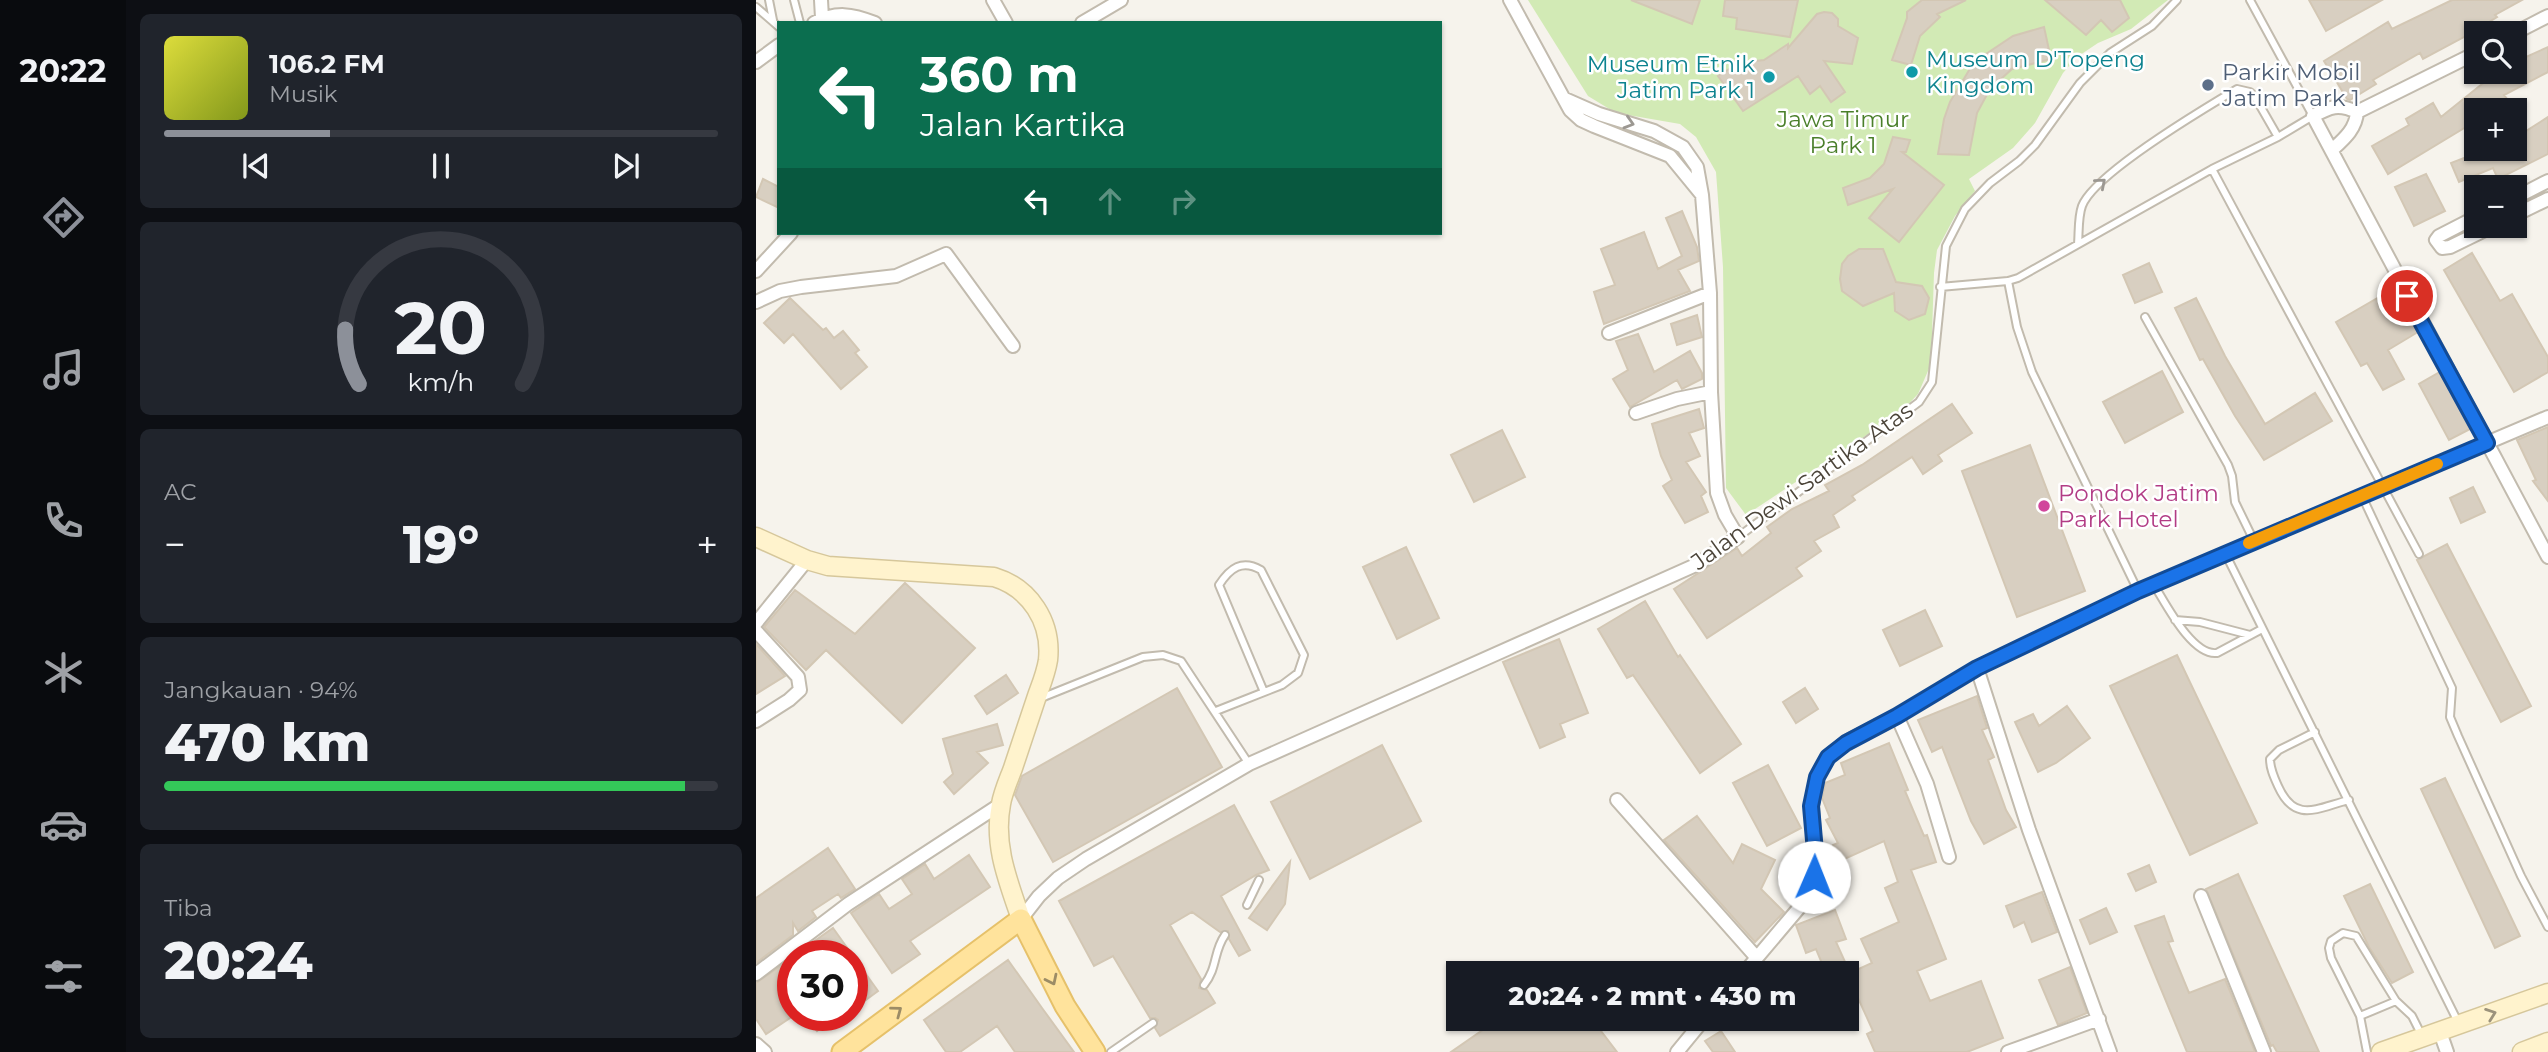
<!DOCTYPE html>
<html lang="id">
<meta charset="utf-8">
<style>
body{margin:0;font-family:Montserrat,sans-serif;background:#20242c;color:#f1f3f6;height:100vh;display:flex;flex-direction:column;font-size:26px;white-space:nowrap}
*{box-sizing:border-box;margin:0}
p{font-size:23px;color:#9ea1a6}
.icon{flex:none;width:38px;height:38px;fill:none;stroke:currentColor;stroke-width:2;stroke-linecap:round;stroke-linejoin:round}
.map{position:relative;flex:1;overflow:hidden}
.sheet{display:flex;flex-direction:column;gap:14px;padding:14px;background:#0d0f14;width:630px}
.sheet>*{flex:none}
.guide{position:absolute;left:21px;top:21px;width:665px;height:214px;border-radius:0px;box-shadow:0 2px 5px #0004;background:#0b6e4f;color:#fff;overflow:hidden}
.fabs{position:absolute;left:1708px;top:21px;display:grid;gap:14px}
.fabs a{display:grid;place-items:center;width:63px;height:63px;border-radius:0px;background:#171b24;box-shadow:0 2px 5px #0004;font-size:35px}
.speed{position:absolute;left:21px;top:940px;display:flex;gap:14px;font-size:35px;font-weight:700;text-align:center}
.speed>*{display:grid;place-content:center;width:91px;height:91px;border-radius:50%;background:#171b24;box-shadow:0 2px 5px #0004;line-height:1}
.speed .limit{border:10px solid #d22;background:#fff;color:#111}
.pin{position:absolute;display:grid;place-items:center;width:60px;height:60px;color:#fff;margin:-30px;border:4px solid #fff;border-radius:50%;box-shadow:0 2px 7px #0007}
.me{position:absolute;width:77px;margin:-38px;rotate:1deg;stroke-linejoin:round;filter:drop-shadow(0 0 5px #0008)}
.turn{display:flex;align-items:center;gap:24px;height:147px;padding:0 28px;font-size:32px}
.turn .icon{width:91px;height:91px;stroke-width:2.5}
.turn b{display:block;font-size:49px;line-height:60px}
.lanes{display:flex;align-items:center;height:66px;padding:0 28px;background:#0003;justify-content:center;gap:35px;direction:ltr}
.lanes .off{opacity:.35}
.big{font-size:52px;font-weight:800;line-height:1.1}
.sheet .tile{flex:1;display:flex;flex-direction:column;justify-content:center;gap:10px;min-width:0;padding:0 24px;border-radius:10px;background:#20242c}
.sheet .dial{align-items:center;gap:0}
.dial svg{height:182px;overflow:visible;fill:none;stroke:#363941;stroke-width:7;stroke-linecap:round;text-anchor:middle}
.dial text{fill:#f1f3f6;stroke:none}
.song{display:flex;align-items:center;gap:21px}
.cover{width:84px;height:84px;border-radius:10px;background:linear-gradient(135deg,hsl(60 70% 55%),hsl(70 70% 35%))}
.played{height:7px;border-radius:4px;background:linear-gradient(90deg,#8c9099 30%,#363941 30%)}
.keys{display:flex;justify-content:space-around;direction:ltr}
.heat{display:flex;justify-content:space-between;align-items:center;font-size:38px;direction:ltr}
.charge{height:10px;border-radius:5px;background:linear-gradient(90deg,#34c759 94%,#363941 0)}
.trip{position:absolute;left:690px;top:961px;width:413px;height:70px;border-radius:0px;background:#171b24;box-shadow:0 2px 5px #0004;font-weight:800;line-height:70px;text-align:center}
main{display:flex;flex:1;min-height:0}
.menu{display:flex;flex-direction:column;width:126px;justify-content:space-around;align-items:center;background:#090b0e;color:#9ea1a6}
.menu .icon{width:49px;height:49px}
.menu .selected{color:#8c9099}
.menu b{font-size:32px;color:#f1f3f6}
.map>svg:first-child{display:block}
.green{fill:#d2eab5}
.building{fill:#d8cfc1;stroke:#d3c7b4;stroke-width:2}
.lines{fill:none;stroke-linecap:round;stroke-linejoin:round}
.service-casing{stroke:#c2bbae;stroke-width:10}
.minor-casing{stroke:#c2bbae;stroke-width:16}
.secondary-casing{stroke:#d6c79b;stroke-width:21}
.primary-casing{stroke:#e6c16a;stroke-width:23}
.service{stroke:#fff;stroke-width:6}
.minor{stroke:#fff;stroke-width:12}
.secondary{stroke:#fff3cd;stroke-width:18}
.primary{stroke:#ffe39c;stroke-width:19}
.oneway{stroke:#9c9892}
.oneway2{stroke:#9c8c66}
.oneway3{stroke:#9c937c}
.route-casing{stroke:#114b97;stroke-width:18}
.route{stroke:#1a73e8;stroke-width:12}
.slow{stroke:#f59e0b;stroke-width:12}
.culture-dot{fill:#0f9aa8;stroke:#fff;stroke-width:2.5}
.service-dot{fill:#5c6f8a;stroke:#fff;stroke-width:2.5}
.hotel-dot{fill:#d1479c;stroke:#fff;stroke-width:2.5}
.labels{text-anchor:middle;dominant-baseline:central;stroke-width:5;stroke-linejoin:round;paint-order:stroke}
.culture-label{font-size:23px;fill:#0d838f;stroke:#fff;text-anchor:start}
.service-label{font-size:23px;fill:#4e5e75;stroke:#fff;text-anchor:start}
.park-label{font-size:23px;fill:#4a7f2a;stroke:#fff}
.street-label{font-size:23px;fill:#4b4439;stroke:#fff}
.hotel-label{font-size:23px;fill:#b23c85;stroke:#fff;text-anchor:start}
</style>
<main>
<nav class="menu">
<b>20:22</b>
<svg class="icon selected" aria-label="directions" viewBox="0 0 24 24"><path d="M12 3l9 9-9 9-9-9zM9 14v-3h6M13 9l2 2-2 2"/></svg>
<svg class="icon" aria-label="music" viewBox="0 0 24 24"><path d="M9 18V5l10-2v13"/><circle cx="6" cy="18" r="3"/><circle cx="16" cy="16" r="3"/></svg>
<svg class="icon" aria-label="phone" viewBox="0 0 24 24"><path d="M5 4h4l2 5-3 2q2 4 5 5l2-3 5 2v4C11 20 4 13 5 4z"/></svg>
<svg class="icon" aria-label="climate" viewBox="0 0 24 24"><path d="M12 3v18M4 7l16 10M4 17L20 7"/></svg>
<svg class="icon" aria-label="car" viewBox="0 0 24 24"><path d="M5 17H2v-5l4-1 3-4h7l3 4 3 1v5h-3M9 17h6M6 11h13"/><circle cx="7" cy="17" r="2"/><circle cx="17" cy="17" r="2"/></svg>
<svg class="icon" aria-label="filters" viewBox="0 0 24 24"><path d="M4 7h16M4 17h16"/><circle cx="9" cy="7" r="2"/><circle cx="15" cy="17" r="2"/></svg>
</nav>
<section class="sheet">
<div class="tile">
<div class="song"><i class="cover"></i><div><b>106.2 FM</b><p>Musik</p></div></div>
<div class="played"></div>
<div class="keys"><svg class="icon" aria-label="previous" viewBox="0 0 24 24"><path d="M18 5L8 12l10 7zM5 5v14"/></svg><svg class="icon" aria-label="pause" viewBox="0 0 24 24"><path d="M8 5v14M16 5v14"/></svg><svg class="icon" aria-label="next" viewBox="0 0 24 24"><path d="M6 5l10 7-10 7zM19 5v14"/></svg></div>
</div>
<div class="tile dial"><svg viewBox="0 0 100 80">
<path d="M14 69A42 42 0 1 1 86 69"/>
<path d="M14 69A42 42 0 0 1 8 45" stroke="#8c9099"/>
<text x="50" y="56" font-size="32" font-weight="700">20</text>
<text x="50" y="72" font-size="11">km/h</text>
</svg></div>
<div class="tile"><p>AC</p>
<div class="heat"><a>−</a><b class="big">19°</b><a>+</a></div>
</div>
<div class="tile"><p>Jangkauan · 94%</p><b class="big">470 km</b><div class="charge"></div></div>
<div class="tile"><p>Tiba</p><b class="big">20:24</b></div>
</section>
<div class="map">
<svg width="1792" height="1052" viewBox="0 0 1792 1052">
<rect width="100%" height="100%" fill="#f6f3ec"/>
<!-- green -->
<path class="green" d="M772 0H1412L1375 29 1342 43 1321 57 1307 73 1279 123 1257 148 1213 179 1219 191 1199 216 1181 250 1178 273 1175 364 1162 394 1144 413 990 515 970 488 967 267 960 172 940 137 924 124 872 115 855 110 832 96Z"/>
<!-- building -->
<path class="building" d="M875 0H944L936 24Z
M969 0H1042L1034 37 980 29 981 18 967 16Z
M1166 0H1210L1181 14 1184 17 1164 36 1155 65 1136 60 1151 18V12Z
M1289 0H1364L1373 18 1356 32 1345 20 1330 35Z
M1553 0H1626L1570 31Z
M1696 0H1766L1739 15 1741 17 1710 36 1667 59 1664 53 1617 80 1620 84 1594 100 1591 99 1568 61 1632 22 1636 29Z
M1068 12 1076 13 1082 19V26L1102 38 1096 64 1068 61 1089 92 1075 102 1064 86 1054 94 1042 76 987 111 962 76 983 63 1008 60 1032 44V48L1061 14Z
M1288 27 1295 59 1256 69 1234 89 1221 113 1213 155 1182 154 1188 119 1194 102 1218 62 1257 36Z
M1792 47V72L1748 95 1760 110H1720V140L1710 127 1632 174 1616 146 1653 125 1650 119 1677 103 1685 117 1741 72H1759V62Z
M1792 117V154L1742 179 1737 168 1703 182 1695 163 1731 149H1759V134L1769 129 1770 131Z
M1137 137 1154 140 1150 152H1146L1188 185 1143 242 1113 218 1137 189 1092 205 1087 188 1114 178 1128 164Z
M1670 174 1689 211 1658 226 1639 187Z
M7 179 23 187V208L0 197Z
M926 211 941 247 943 261 922 270 934 291 848 324 838 292 859 285 845 249 888 232 902 269 926 256 910 218Z
M1103 249H1127L1140 282 1166 286 1173 298 1169 314 1153 320 1139 311 1138 293 1107 306 1086 291 1084 279 1086 264 1092 256Z
M1716 253 1744 301 1756 294 1792 357V372L1758 392 1688 270Z
M1393 263 1406 292 1379 303 1367 275Z
M1639 288 1662 332 1632 350 1648 379 1627 390 1611 363 1605 366 1580 322Z
M34 298 67 330 70 328 78 338 87 331 103 350 99 353 111 367 85 389 37 334 28 343 8 323Z
M1440 298 1469 356 1509 424 1559 393 1576 421 1508 460 1479 416 1447 359 1444 360 1419 308Z
M941 315 946 337 921 345 915 324Z
M882 334 898 372 934 351 946 373V379L926 389 921 380 874 407 857 379 872 370 860 341Z
M1406 371 1427 412 1369 443 1347 402Z
M1684 372 1714 429 1693 440 1663 384Z
M1196 404 1216 433 1182 455 1186 461 1167 474 1156 457 1096 496 1099 500 1077 515 1083 527 1058 541 1065 551 1040 568 1046 576 951 638 918 589 981 548 986 556 1015 533 1011 527 1036 509 1073 491 1069 485 1106 465Z
M943 409 948 428 933 433 944 456 930 462 950 492 945 496 952 512 929 523 907 486 916 480 905 456 896 424Z
M1792 427V501L1777 481 1780 480 1761 440Z
M746 430 769 477 718 502 695 455Z
M1274 445 1329 591 1261 617 1206 471Z
M1717 487 1729 512 1705 523 1694 498Z
M1691 544 1775 706 1745 722 1661 560Z
M650 547 683 618 641 639 607 567Z
M149 583 219 648 146 723 70 650 50 670 8 627 39 590 99 634Z
M889 601 922 657 924 655 985 744 944 773 877 675 871 678 842 629Z
M1169 610 1186 646 1144 666 1127 630Z
M803 639 832 713 804 724 809 737 784 748 747 662Z
M0 644 29 676 0 694Z
M1421 655 1501 823 1434 855 1354 686Z
M250 675 262 693 231 714 219 696Z
M421 688 466 767 297 862 259 795 266 776Z
M1049 688 1062 709 1040 723 1027 702Z
M1221 696 1231 728 1226 730 1238 757 1232 760 1250 810 1260 827 1228 844 1215 821 1186 747 1176 752 1162 720Z
M1311 706 1334 738 1300 763 1282 772 1259 722 1277 714 1283 726Z
M241 724 247 745 221 752 232 763 198 794 188 782 197 774 187 739Z
M1133 743 1152 790 1149 791 1168 836 1171 835 1180 862 1155 870 1190 959 1161 971 1174 1001 1225 981 1247 1038 1211 1052H1119L1111 1034 1117 1031 1098 989 1090 992V974L1093 973H1070L1060 949 1050 953 1040 925 1079 910 1090 939 1080 942 1094 973 1116 963 1105 939 1143 922 1129 888 1142 882 1128 841 1084 861 1077 845 1082 843 1070 820 1074 818 1066 798 1069 783 1089 775 1085 763Z
M626 745 665 821 554 879 515 802Z
M1012 765 1045 828 1011 846 977 783Z
M1689 778 1764 936 1739 948 1665 789Z
M478 805 513 870 500 875 465 896 494 950 483 956 473 939 472 931 464 932 436 912 414 925 445 979 443 988 451 990 459 1003 404 1036 399 1028 402 1020 399 1018H394L357 956 338 966 303 901Z
M941 816 977 863 986 844 1019 860 1005 889 1028 912 999 942 908 840Z
M72 848 99 889 85 898 82 894 56 911 60 917 42 931 37 923V935L0 963V898Z
M213 855 234 887 154 941 164 954 136 973 95 913 123 894 133 909 156 894 146 879 169 864 178 879Z
M534 862 529 904 511 930 493 918Z
M1393 865 1400 882 1380 891 1372 874Z
M1482 874 1563 1052H1521L1517 1045 1515 1046 1450 889Z
M1614 884 1657 972 1636 983 1613 947 1588 896Z
M1286 892 1301 932 1276 942 1268 922 1258 927 1250 906Z
M1350 908 1361 932 1334 944 1324 920Z
M1408 916 1417 941 1412 942 1433 993 1469 979 1499 1052H1431L1379 926Z
M77 928 122 991 96 1010V956H61L53 945Z
M37 957V1016L10 1034 0 1019V983Z
M252 960 286 1008 318 1052H259L241 1026 204 1052H190L168 1020Z
M1314 967 1331 1013 1302 1025 1283 980Z
M47 1015H80L61 1031Z
M744 1018H835L861 1052H695Z
M965 1031 979 1052H957L949 1041Z"/>
<g class="lines">
<!-- service casing -->
<g class="service-casing">
<path id="service" d="M13 0 17 20
M38 0 44 23
M0 7 23 27
M1456 169 1522 137 1557 116 1494 0
M1322 244C1323 232 1322 217 1326 206 1338 174 1449 108 1481 89L1494 92 1499 97 1522 137
M1184 287 1252 281
M1389 317 1472 465 1476 476 1479 502 1498 541
M1606 496 1696 688 1694 717 1702 736 1765 876 1792 927
M982 537 1163 402 1176 382 1190 246 1209 209 1234 183 1263 161 1279 145 1324 83 1354 53 1396 26 1421 0
M1469 553 1702 1022
M1398 585C1410 604 1436 656 1461 653L1506 629
M1382 591 1276 372 1261 327 1252 281 1262 278 1456 169 1663 554
M1419 620 1444 622 1494 635
M285 698 387 657 407 655 425 661 493 764
M460 711 526 685 542 673 548 655 505 570C486 559 474 568 463 585L508 692
M1559 732 1523 750 1514 759C1514 769 1518 777 1522 786 1539 824 1561 808 1593 800
M491 905 503 880
M448 985C462 967 457 952 469 935
M1604 1016 1640 1001 1656 1016 1666 1036
M355 1052 397 1023
M1611 1052 1604 1016 1575 958 1573 948 1575 941 1587 933 1600 936 1640 1001"/>
</g>
<!-- minor casing -->
<g class="minor-casing">
<path id="minor" d="M65 0 66 18
M237 0 250 23
M754 0 814 110 825 120 838 126 914 156 946 195
M58 23C80 11 96 14 119 23
M326 23 365 0
M1759 33 1792 16
M0 62 23 45
M1601 112C1582 103 1574 107 1557 116L1792 557
M1601 112 1720 53
M1576 150C1588 139 1600 129 1601 112
M1759 198 1792 181
M1759 215 1792 199
M1720 217 1683 236 1680 240 1686 248 1694 247 1737 226
M0 271 35 233
M0 302 24 291 45 287 140 276 190 254 257 346
M853 333 954 293
M880 413 921 399 955 392
M0 623 51 560
M0 631 42 677 44 690 33 700 0 721
M1221 668 1273 830 1354 1052
M1141 716 1171 784 1193 857
M861 800 1001 958
M1445 896 1508 1052
M265 919 283 896 302 878 330 859 493 764 942 564 982 537 969 515 961 493 955 392 954 293 946 195 941 167 927 147 898 131 843 114 809 99
M988 973 1048 902 1054 892 1060 863 1056 806 1061 777 1072 757 1090 742 1141 716 1221 668 1382 591 1792 417
M0 974 92 904 245 804
M1684 1032 1691 1052
M0 1044 9 1052
M921 1052 949 1018
M1252 1052 1343 1019"/>
</g>
<!-- secondary casing -->
<g class="secondary-casing">
<path id="secondary" d="M0 537 51 560 72 566 238 577C274 588 296 622 292 660 290 673 285 685 281 696 273 720 265 744 257 768 253 779 247 792 245 804 237 845 252 881 265 919
M1625 1052 1792 993
M1766 1052 1792 1042"/>
</g>
<!-- primary casing -->
<g class="primary-casing">
<path id="primary" d="M86 1052 265 919 309 1006 339 1052"/>
</g>
<!-- service -->
<use href="#service" class="service"/>
<!-- minor -->
<use href="#minor" class="minor"/>
<!-- secondary -->
<use href="#secondary" class="secondary"/>
<!-- primary -->
<use href="#primary" class="primary"/>
</g>
<!-- one-way arrows -->
<defs><path id="oneway-chevron" d="M-2-3.5L2.5 0L-2 3.5" fill="none" stroke-width="1.6" stroke-linecap="round" stroke-linejoin="round" transform="scale(1.75)"/></defs>
<g class="oneway">
<use href="#oneway-chevron" transform="translate(873 123) rotate(17)"/>
<use href="#oneway-chevron" transform="translate(1345 183) rotate(-41)"/>
</g>
<g class="oneway2">
<use href="#oneway-chevron" transform="translate(296 980) rotate(64)"/>
<use href="#oneway-chevron" transform="translate(141 1011) rotate(-37)"/>
</g>
<use class="oneway3" href="#oneway-chevron" transform="translate(1735 1014) rotate(-20)"/>
<g class="lines">
<!-- route casing -->
<g class="route-casing">
<path id="route" d="M1058 877 1060 863 1055 806 1061 777 1072 757 1090 743 1141 716 1221 668 1382 591 1731 443 1651 296"/>
</g>
<!-- route -->
<use href="#route" class="route"/>
<!-- slow -->
<path class="slow" d="M1493 543 1681 464"/>
</g>
<!-- markers -->
<g class="culture-dot">
<circle cx="1156" cy="72" r="7"/>
<circle cx="1013" cy="77" r="7"/>
</g>
<circle class="service-dot" cx="1452" cy="85" r="7"/>
<circle class="hotel-dot" cx="1288" cy="506" r="7"/>
<g class="labels">
<!-- culture labels -->
<g class="culture-label">
<text x="1170" y="59">Museum D'Topeng<tspan x="1170" dy="26">Kingdom</tspan></text>
<text x="999" y="64" text-anchor="end">Museum Etnik<tspan x="999" dy="26">Jatim Park 1</tspan></text>
</g>
<!-- service labels -->
<g class="service-label">
<text x="1466" y="72">Parkir Mobil<tspan x="1466" dy="26">Jatim Park 1</tspan></text>
</g>
<!-- park labels -->
<g class="park-label">
<text x="1087" y="119">Jawa Timur<tspan x="1087" dy="26">Park 1</tspan></text>
</g>
<!-- street labels -->
<g class="street-label">
<text transform="translate(1046 486) rotate(-36)">Jalan Dewi Sartika Atas</text>
</g>
<!-- hotel labels -->
<g class="hotel-label">
<text x="1302" y="493">Pondok Jatim<tspan x="1302" dy="26">Park Hotel</tspan></text>
</g>
</g>
</svg>
<div class="fabs">
<a><svg class="icon" aria-label="search" viewBox="0 0 24 24"><circle cx="10" cy="10" r="6"/><path d="M15 15l6 6"/></svg></a>
<a>+</a>
<a>−</a>
</div>
<div class="speed"><div class="limit">30</div></div>
<div class="pin" style="left:1651px;top:296px;background:#d93025"><svg class="icon" aria-label="arrive" viewBox="0 0 24 24"><path d="M6 21V4h12l-3 4 3 4H6"/></svg></div>
<svg class="me" style="left:1058px;top:877px" viewBox="-20 -20 40 40"><circle r="19" fill="#fff"/><path d="M0-13L10 11 0 6-10 11z" fill="#1a73e8"/></svg>
<div class="trip">20:24 · 2 mnt · 430 m</div>
<div class="guide">
<div class="turn"><svg class="icon" aria-label="left" viewBox="0 0 24 24"><path d="M17 20v-9H6M10 6l-5 5 5 5"/></svg><div><b>360 m</b>Jalan Kartika</div></div>
<div class="lanes"><svg class="icon" aria-label="left" viewBox="0 0 24 24"><path d="M17 20v-9H6M10 6l-5 5 5 5"/></svg><svg class="icon off" aria-label="ahead" viewBox="0 0 24 24"><path d="M12 20V5M6 11l6-6 6 6"/></svg><svg class="icon off" aria-label="right" viewBox="0 0 24 24"><path d="M7 20v-9h11M14 6l5 5-5 5"/></svg></div>
</div>
</div>
</main>
